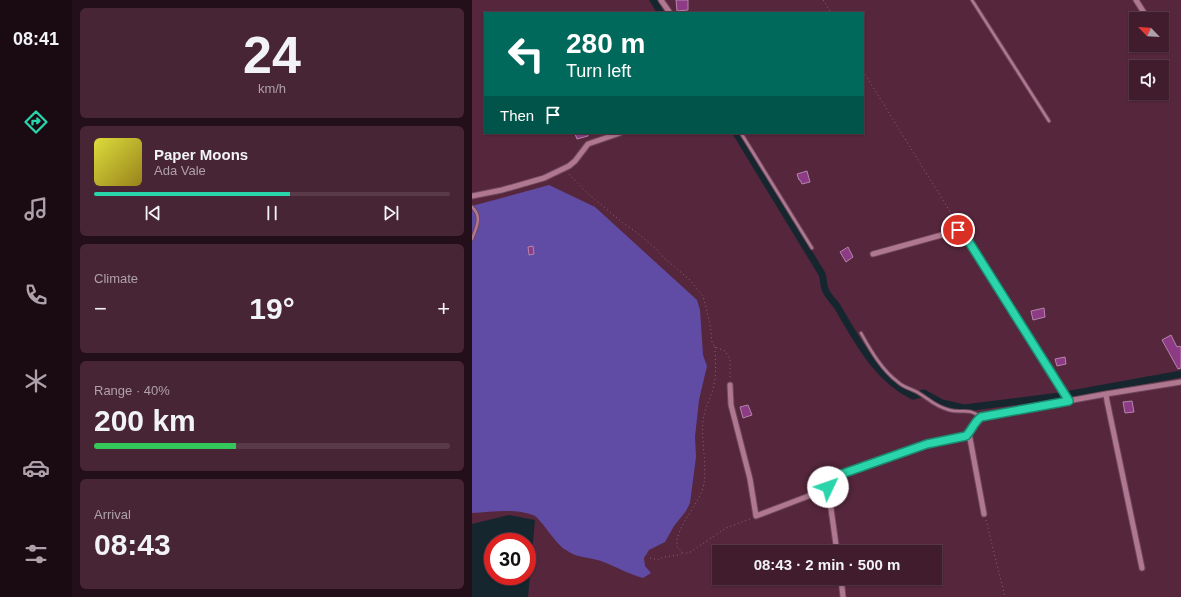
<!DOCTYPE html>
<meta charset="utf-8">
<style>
body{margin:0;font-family:Arial,sans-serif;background:#472535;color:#f1f3f6;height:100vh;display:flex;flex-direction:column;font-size:15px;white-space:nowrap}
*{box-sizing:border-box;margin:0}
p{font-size:13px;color:#aea1aa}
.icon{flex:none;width:22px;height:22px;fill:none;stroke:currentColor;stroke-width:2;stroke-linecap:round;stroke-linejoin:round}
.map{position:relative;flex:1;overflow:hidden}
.details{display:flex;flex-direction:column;gap:8px;padding:8px;background:#230f19;width:400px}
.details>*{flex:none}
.hud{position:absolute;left:12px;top:12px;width:380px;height:122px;border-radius:0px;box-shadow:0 1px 3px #0004,0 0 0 1px #593a49;background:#00695c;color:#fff;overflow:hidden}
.needle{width:26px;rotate:295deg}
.controls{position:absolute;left:657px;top:12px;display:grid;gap:8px}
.controls a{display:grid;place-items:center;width:40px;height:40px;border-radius:0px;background:#401c2d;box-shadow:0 1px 3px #0004,0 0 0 1px #593a49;font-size:20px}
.speed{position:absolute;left:12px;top:533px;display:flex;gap:8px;font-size:20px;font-weight:700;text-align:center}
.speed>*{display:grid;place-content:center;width:52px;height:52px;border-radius:50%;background:#401c2d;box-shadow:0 1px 3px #0004,0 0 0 1px #593a49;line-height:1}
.speed .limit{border:6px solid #d22;background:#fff;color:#111}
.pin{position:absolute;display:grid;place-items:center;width:34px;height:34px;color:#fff;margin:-17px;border:2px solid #fff;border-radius:50%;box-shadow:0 1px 4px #0007}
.me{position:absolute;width:44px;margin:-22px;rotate:48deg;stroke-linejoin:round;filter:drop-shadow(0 0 3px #0008)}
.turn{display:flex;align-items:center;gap:14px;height:84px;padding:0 16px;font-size:18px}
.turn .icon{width:52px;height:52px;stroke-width:2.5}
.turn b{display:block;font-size:28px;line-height:34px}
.then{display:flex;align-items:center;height:38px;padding:0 16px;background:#0003;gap:8px;font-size:15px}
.big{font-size:30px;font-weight:700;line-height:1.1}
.details .tile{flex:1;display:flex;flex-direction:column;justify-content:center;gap:6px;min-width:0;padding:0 14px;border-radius:6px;background:#472535}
.details .dial{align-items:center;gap:0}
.dial b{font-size:52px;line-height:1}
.song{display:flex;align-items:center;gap:12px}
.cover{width:48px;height:48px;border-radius:6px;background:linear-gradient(135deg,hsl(60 70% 55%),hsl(50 70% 35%))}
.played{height:4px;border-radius:2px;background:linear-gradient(90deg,#2ad5ac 55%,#593a49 55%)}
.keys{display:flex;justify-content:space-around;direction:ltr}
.heat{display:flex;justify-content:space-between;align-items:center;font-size:22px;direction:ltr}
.charge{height:6px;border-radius:3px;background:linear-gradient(90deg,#34c759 40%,#593a49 0)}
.trip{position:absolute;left:240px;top:545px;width:230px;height:40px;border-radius:0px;background:#401c2d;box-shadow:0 1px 3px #0004,0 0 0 1px #593a49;font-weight:700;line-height:40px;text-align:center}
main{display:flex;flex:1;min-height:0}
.tab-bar{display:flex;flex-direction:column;width:72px;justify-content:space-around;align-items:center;background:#1a0b12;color:#aea1aa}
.tab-bar .icon{width:28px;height:28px}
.tab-bar .current{color:#2ad5ac}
.tab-bar b{font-size:18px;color:#f1f3f6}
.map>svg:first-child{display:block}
.green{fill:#614ca5}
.water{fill:#15262f;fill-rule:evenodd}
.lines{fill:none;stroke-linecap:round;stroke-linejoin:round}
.canal{stroke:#15262f;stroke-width:7}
.building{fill:#8c3b84;stroke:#b386ac}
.service-casing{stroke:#6f475b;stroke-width:4.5}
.minor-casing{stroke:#6f475b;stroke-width:7}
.path{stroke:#8d6376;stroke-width:1;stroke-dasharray:1 3;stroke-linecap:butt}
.service{stroke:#af7890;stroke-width:2.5}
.minor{stroke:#af7890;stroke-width:5}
.route-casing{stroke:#1b8a70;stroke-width:10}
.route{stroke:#2ad5ac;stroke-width:7}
</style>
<main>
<nav class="tab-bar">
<b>08:41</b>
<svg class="icon current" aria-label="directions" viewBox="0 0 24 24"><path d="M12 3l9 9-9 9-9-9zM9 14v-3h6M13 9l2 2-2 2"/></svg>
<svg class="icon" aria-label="music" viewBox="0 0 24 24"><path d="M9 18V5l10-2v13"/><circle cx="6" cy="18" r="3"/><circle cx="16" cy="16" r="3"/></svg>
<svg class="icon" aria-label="phone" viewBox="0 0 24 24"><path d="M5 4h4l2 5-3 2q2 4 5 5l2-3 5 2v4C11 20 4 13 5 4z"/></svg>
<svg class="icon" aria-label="climate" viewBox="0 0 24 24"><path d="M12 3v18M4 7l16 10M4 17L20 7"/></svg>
<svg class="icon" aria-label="car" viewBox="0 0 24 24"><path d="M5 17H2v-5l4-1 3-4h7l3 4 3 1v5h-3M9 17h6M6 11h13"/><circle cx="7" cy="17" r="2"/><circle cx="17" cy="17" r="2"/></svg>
<svg class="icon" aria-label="filters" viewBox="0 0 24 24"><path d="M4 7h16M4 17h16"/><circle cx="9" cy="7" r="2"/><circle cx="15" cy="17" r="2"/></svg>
</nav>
<section class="details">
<div class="tile dial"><b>24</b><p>km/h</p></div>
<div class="tile">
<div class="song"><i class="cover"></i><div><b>Paper Moons</b><p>Ada Vale</p></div></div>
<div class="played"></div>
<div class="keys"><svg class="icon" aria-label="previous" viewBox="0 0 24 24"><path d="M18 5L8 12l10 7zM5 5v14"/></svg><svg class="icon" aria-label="pause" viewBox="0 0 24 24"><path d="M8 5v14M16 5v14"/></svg><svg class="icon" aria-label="next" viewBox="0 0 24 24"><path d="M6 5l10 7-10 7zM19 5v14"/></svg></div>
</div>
<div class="tile"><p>Climate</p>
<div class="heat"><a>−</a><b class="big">19°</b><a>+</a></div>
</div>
<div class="tile"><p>Range · 40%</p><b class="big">200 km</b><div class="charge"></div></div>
<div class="tile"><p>Arrival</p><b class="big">08:43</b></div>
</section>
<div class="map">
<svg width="709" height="597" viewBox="0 0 709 597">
<rect width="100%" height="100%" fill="#55263c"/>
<!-- green -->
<path class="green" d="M77 185 123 207 225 300 228 310 231 355 235 366 227 400 223 437 224 457 218 503 214 511 202 526 193 542 177 550 172 558 173 566 179 573 171 578C156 574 143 566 129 561 117 557 104 558 94 550 83 544 69 518 61 515 43 508 19 512 0 513V206Z"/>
<!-- water -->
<path class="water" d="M37 515 63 520 56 597H0V524ZM21 542H55V576H21Z"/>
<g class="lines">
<!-- canal -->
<path class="canal" d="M181 0 189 13
M264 133 350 274C352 279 351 284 353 289 355 295 361 301 365 306 385 340 405 379 441 396L452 393 470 403 492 408 588 396 709 374"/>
</g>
<!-- building -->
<path class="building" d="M204 0H216V10L205 11Z
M106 133H116V136L105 139 103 134Z
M335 171 338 182 330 184 328 180H327L325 174Z
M61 246 62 254 57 255 56 247Z
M376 247 381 257 374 262 368 252Z
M572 308 573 317 561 320 559 311Z
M699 335 705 347 708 346 709 348V368L706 369 690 340Z
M593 357 594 364 585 366 583 359Z
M660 401 662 412 653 413 651 402Z
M276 405 280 415 271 418 268 407Z"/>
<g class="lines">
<!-- service casing -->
<g class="service-casing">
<path id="service" d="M500 0 577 121
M269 133 340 248
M0 207C11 217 4 228 0 239
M389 333C399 351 410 370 426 382 431 387 439 389 445 392 457 399 462 406 477 410 490 414 497 407 508 417"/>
</g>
<!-- minor casing -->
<g class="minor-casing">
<path id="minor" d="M189 0 198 13
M664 0 676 19
M0 196 30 190 72 178 97 166 103 161 116 144 148 133
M401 254 484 231H490L597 401
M258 385 259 405 278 479 284 516 334 497 356 487
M634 394 635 401 670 568
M497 433 512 514
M365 552 356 487 357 483 364 476 455 444 490 438 497 433 502 423 509 417 634 394 709 382
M369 578 371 597"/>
</g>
<!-- path -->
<path class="path" d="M351 0 359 13
M391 71 487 226
M97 174 113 191 151 223 164 232 183 248 192 258 218 280 226 290 231 296 238 323 240 342 243 347 253 351 258 359V380
M243 347C243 359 245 371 242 384 240 397 232 408 231 421 229 440 235 465 232 483 229 504 203 525 205 547L211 553H217L254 528 278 519
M514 520 533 597
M178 558 186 560 192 557 207 555 210 553"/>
<!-- service -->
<use href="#service" class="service"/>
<!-- minor -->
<use href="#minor" class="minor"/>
</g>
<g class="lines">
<!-- route casing -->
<g class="route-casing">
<path id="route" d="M356 487 357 483 364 476 455 444 494 436C500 430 502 422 509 417L597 401 492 234 490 232 486 230"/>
</g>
<!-- route -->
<use href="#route" class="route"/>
</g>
</svg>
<div class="controls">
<a><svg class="needle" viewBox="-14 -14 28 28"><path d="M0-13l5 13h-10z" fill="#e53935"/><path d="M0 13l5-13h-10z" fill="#aea1aa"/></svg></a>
<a><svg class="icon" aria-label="sound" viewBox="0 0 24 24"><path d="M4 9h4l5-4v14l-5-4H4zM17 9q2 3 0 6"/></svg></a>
</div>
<div class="speed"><div class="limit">30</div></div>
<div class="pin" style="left:486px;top:230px;background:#d93025"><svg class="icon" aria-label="arrive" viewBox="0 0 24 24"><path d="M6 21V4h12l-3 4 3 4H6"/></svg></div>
<svg class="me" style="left:356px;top:487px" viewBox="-20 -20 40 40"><circle r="19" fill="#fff"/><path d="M0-13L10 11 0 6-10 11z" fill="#2ad5ac"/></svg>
<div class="trip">08:43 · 2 min · 500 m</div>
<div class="hud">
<div class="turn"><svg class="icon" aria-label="left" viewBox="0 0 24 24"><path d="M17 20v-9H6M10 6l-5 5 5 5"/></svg><div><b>280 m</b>Turn left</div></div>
<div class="then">Then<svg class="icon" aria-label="arrive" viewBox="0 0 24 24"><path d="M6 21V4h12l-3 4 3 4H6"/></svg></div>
</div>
</div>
</main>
